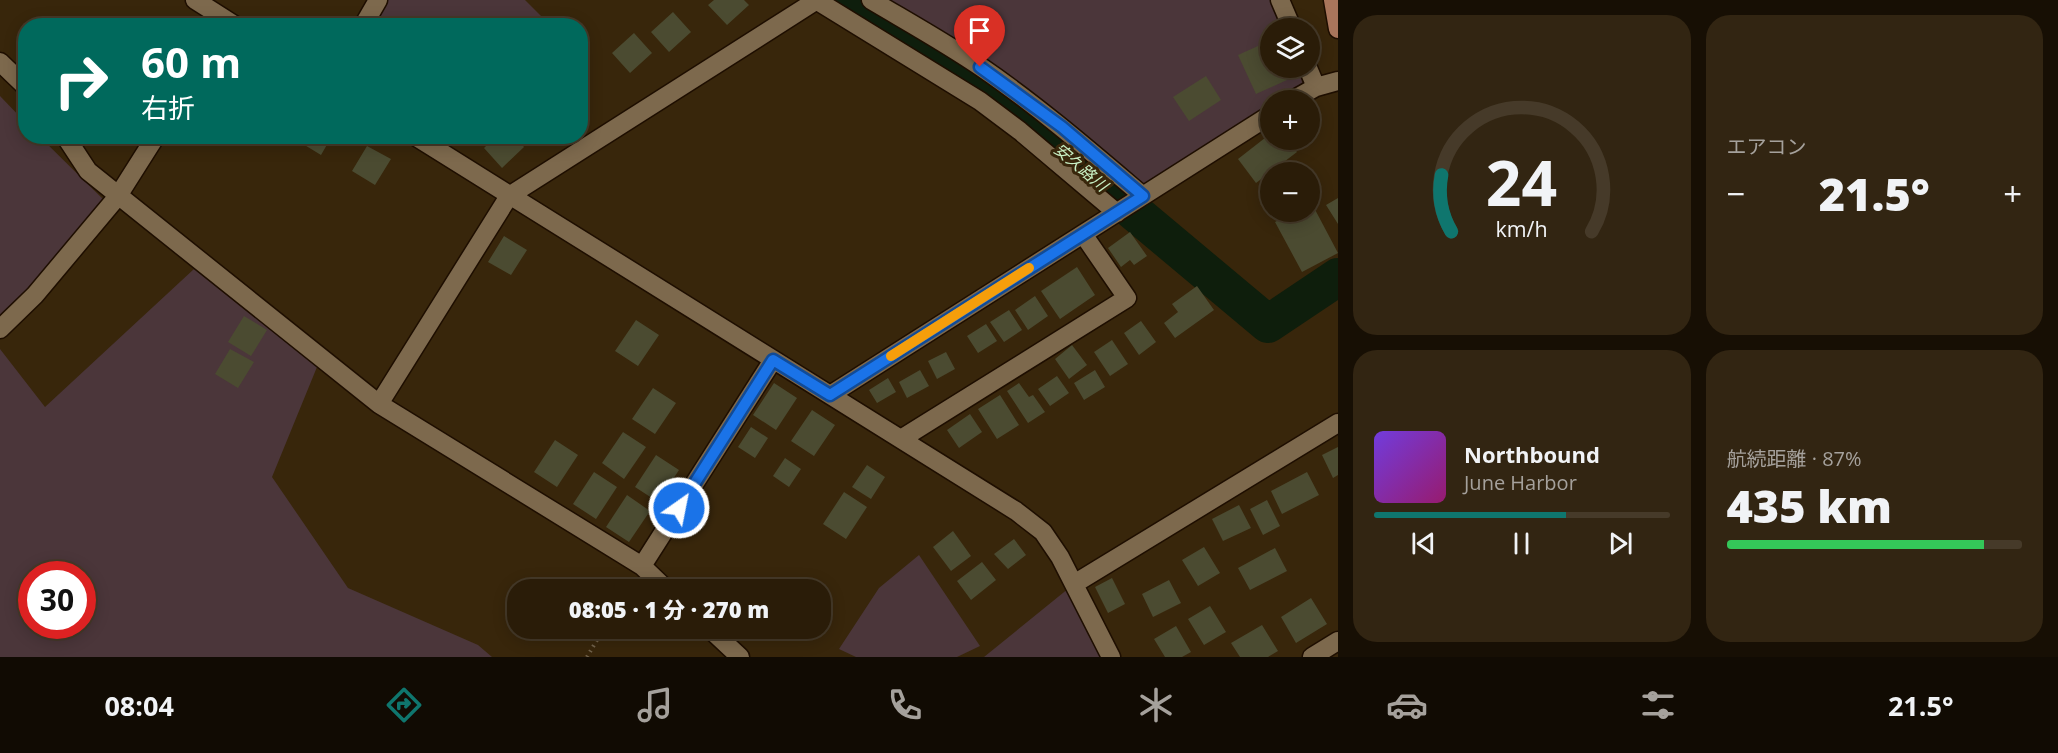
<!DOCTYPE html>
<html lang="ja">
<meta charset="utf-8">
<style>
body{margin:0;font-family:"Open Sans","Noto Sans JP",sans-serif;background:#322512;color:#f1f3f6;height:100vh;display:flex;flex-direction:column;font-size:22px;white-space:nowrap}
*{box-sizing:border-box;margin:0}
p{font-size:20px;color:#a5a19c}
.icon{flex:none;width:33px;height:33px;fill:none;stroke:currentColor;stroke-width:2;stroke-linecap:round;stroke-linejoin:round}
.map{position:relative;flex:1;overflow:hidden}
.panel{display:flex;flex-direction:column;gap:15px;padding:15px;background:#170f04;width:720px}
.panel>*{flex:none}
.top-card{position:absolute;left:18px;top:18px;width:570px;height:126px;border-radius:24px;box-shadow:0 3px 15px #0003,0 0 0 2px #463a29;background:#00695c;color:#fff;overflow:hidden}
.buttons{position:absolute;left:1260px;top:18px;display:grid;gap:12px}
.buttons a{display:grid;place-items:center;width:60px;height:60px;border-radius:50%;background:#2a1c08;box-shadow:0 3px 15px #0003,0 0 0 2px #463a29;font-size:30px}
.speed{position:absolute;left:18px;top:561px;display:flex;gap:12px;font-size:30px;font-weight:700;text-align:center}
.speed>*{display:grid;place-content:center;width:78px;height:78px;border-radius:50%;background:#2a1c08;box-shadow:0 3px 15px #0003,0 0 0 2px #463a29;line-height:1}
.speed .limit{border:9px solid #d22;background:#fff;color:#111}
.pin{position:absolute;display:grid;place-items:center;width:51px;height:51px;color:#fff;margin:-62px -26px;border-radius:50% 50% 50% 0;rotate:-45deg;box-shadow:0 0 6px #0007}
.pin .icon{rotate:45deg}
.me{position:absolute;width:66px;margin:-33px;rotate:33deg;stroke-linejoin:round;filter:drop-shadow(0 0 4px #0008)}
.turn{display:flex;align-items:center;gap:21px;height:126px;padding:0 24px;font-size:27px}
.turn .icon{width:78px;height:78px;stroke-width:2.5}
.turn b{display:block;font-size:42px;line-height:51px}
.big{font-size:45px;font-weight:800;line-height:1.1}
.panel .widget{flex:1;display:flex;flex-direction:column;justify-content:center;gap:9px;min-width:0;padding:0 21px;border-radius:24px;background:#322512}
.panel .dial{align-items:center;gap:0}
.dial svg{height:156px;overflow:visible;fill:none;stroke:#463a29;stroke-width:7;stroke-linecap:round;text-anchor:middle}
.dial text{fill:#f1f3f6;stroke:none}
.song{display:flex;align-items:center;gap:18px}
.cover{width:72px;height:72px;border-radius:9px;background:linear-gradient(135deg,hsl(260 70% 55%),hsl(320 70% 35%))}
.played{height:6px;border-radius:3px;background:linear-gradient(90deg,#0f766e 65%,#463a29 65%)}
.keys{display:flex;justify-content:space-around;direction:ltr}
.heat{display:flex;justify-content:space-between;align-items:center;font-size:33px;direction:ltr}
.charge{height:9px;border-radius:4px;background:linear-gradient(90deg,#34c759 87%,#463a29 0)}
.panel .tiles{flex:1;display:grid;gap:15px;grid-template-columns:repeat(2,1fr)}
.trip{position:absolute;left:507px;top:579px;width:324px;height:60px;border-radius:24px;background:#2a1c08;box-shadow:0 3px 15px #0003,0 0 0 2px #463a29;font-weight:800;line-height:60px;text-align:center}
.menu{display:flex;height:96px;justify-content:space-around;align-items:center;background:#110b03;color:#a5a19c}
.menu .icon{width:42px;height:42px}
.menu .selected{color:#0f766e}
.menu b{font-size:27px;color:#f1f3f6}
main{display:flex;flex:1;min-height:0}
.map>svg:first-child{display:block}
.green{fill:#4b363a;fill-rule:evenodd}
.lines{fill:none;stroke-linecap:round;stroke-linejoin:round}
.river{stroke:#0e1e0c;stroke-width:38}
.building{fill:#4b4b31}
.minor-casing{stroke:#1e0e00;stroke-width:21}
.major-casing{stroke:#1e0e00;stroke-width:21}
.path{stroke:#73634c;stroke-width:4;stroke-dasharray:1.5 4.5;stroke-linecap:butt}
.minor{stroke:#7d694d;stroke-width:18}
.major{stroke:#a9755b;stroke-width:18}
.route-casing{stroke:#114b97;stroke-width:15}
.route{stroke:#1a73e8;stroke-width:10}
.slow{stroke:#f59e0b;stroke-width:10}
.labels{text-anchor:middle;dominant-baseline:central;stroke-width:6;stroke-linejoin:round;paint-order:stroke}
.water-label{font-size:16px;font-style:italic;fill:#c9f0c5;stroke:#38260b}
</style>
<main>
<div class="map">
<svg width="1338" height="657" viewBox="0 0 1338 657">
<rect width="100%" height="100%" fill="#38260b"/>
<!-- green -->
<path class="green" d="M388 0H525L550 25 372 26Z
M868 0H1273L1283 28H1270V68H1297L1306 92 1293 100H1270V115L1143 196Z
M0 96 25 122 26 136 40 137 110 206 0 323Z
M194 269 317 367 272 477 348 588 478 645 492 657H0V349L45 407ZM32 574H82V626H32Z
M919 555 980 646 957 657H856L839 649 879 588Z
M1074 584 1118 657H984Z"/>
<g class="lines">
<!-- river -->
<path class="river" d="M840 0 1009 107 1268 324 1338 277"/>
</g>
<!-- building -->
<path class="building" d="M714 0H744L749 5 727 25 708 5Z
M673 12 691 32 669 52 651 32Z
M634 33 652 53 630 73 612 53Z
M1269 41 1270 68H1281L1287 80 1256 94 1238 55Z
M1206 76 1221 100 1189 121 1173 97Z
M1270 134V140H1287L1297 152 1256 183 1238 159Z
M301 136H332L321 155 298 141Z
M496 136H515L524 147 502 168 484 148Z
M367 146 391 159 375 185 352 171Z
M1338 198V224L1326 205Z
M1311 202 1338 253 1302 272 1275 222 1294 212H1310Z
M1130 232 1147 256 1134 265 1130 260 1121 267 1108 248Z
M504 236 527 250 511 275 488 262Z
M1077 267 1095 295 1060 319 1041 291Z
M1197 286 1214 310 1175 338 1164 323 1178 312 1172 304Z
M1035 296 1048 316 1028 330 1015 310Z
M1009 310 1022 330 1004 342 990 322Z
M244 316 267 330 251 356 228 342Z
M636 320 659 335 638 366 615 351Z
M1141 321 1156 342 1139 355 1124 333Z
M986 324 997 341 978 353 967 336Z
M1112 340 1128 364 1110 376 1094 352Z
M1072 345 1087 365 1069 379 1055 359Z
M230 349 254 362 238 388 215 374Z
M946 352 955 369 937 379 928 361Z
M920 370 929 386 907 398 899 382Z
M1095 370 1105 387 1084 400 1074 383Z
M1057 376 1069 393 1050 406 1038 389Z
M888 378 896 392 877 403 869 390Z
M774 383 797 398 776 430 753 415Z
M1019 383 1029 397 1033 395 1045 412 1028 423 1007 391Z
M653 388 676 403 655 434 632 419Z
M1000 395 1019 425 997 439 978 409Z
M812 410 835 425 814 456 791 441Z
M970 414 982 432 959 448 947 430Z
M751 427 768 438 755 458 738 447Z
M623 432 646 447 624 479 602 463Z
M555 440 578 455 557 487 534 472Z
M1338 447V475L1333 478 1322 455Z
M656 455 679 470 658 502 635 487Z
M785 458 801 469 789 487 773 476Z
M867 465 885 477 871 499 852 487Z
M594 472 617 487 596 519 573 504Z
M1307 472 1319 495 1282 514 1271 491Z
M844 492 867 507 846 539 823 524Z
M627 495 650 511 629 542 606 527Z
M1267 500 1280 526 1263 535 1250 509Z
M1239 505 1251 528 1223 541 1212 519Z
M953 531 971 556 951 571 933 547Z
M1014 539 1026 555 1008 569 994 554Z
M1204 547 1220 573 1198 586 1182 560Z
M1275 548 1287 571 1250 590 1238 568Z
M982 562 996 580 971 600 957 581Z
M1112 578 1125 604 1108 613 1095 587Z
M1169 580 1181 603 1153 617 1142 594Z
M1311 598 1327 624 1296 643 1281 617Z
M1210 606 1226 632 1204 645 1188 619Z
M1262 625 1278 651 1268 657H1240L1231 643Z
M1176 626 1191 652 1182 657H1165L1154 639Z"/>
<g class="lines">
<!-- minor casing -->
<g class="minor-casing">
<path id="minor" d="M195 0 236 26
M816 0 980 101 1020 131 1117 213
M871 0C908 22 946 43 981 67 1038 106 1090 151 1143 196
M1280 0 1292 28
M363 26 378 0
M0 62 26 87
M1308 68 1316 87
M1293 100 1316 87 1338 81
M65 136 88 171 379 404 642 566
M415 136 1016 511 1043 532 1060 557 1111 657
M0 329 35 295 118 196 156 136
M830 395 1270 115
M379 404 509 196 817 0
M901 439 1127 298 1083 234
M1074 584 1338 423
M667 590 642 566 773 360
M709 628 740 657
M1312 657 1338 641"/>
</g>
<!-- major casing -->
<g class="major-casing">
<path id="major" d="M1333 0 1338 29"/>
</g>
<!-- path -->
<path class="path" d="M587 657 604 628"/>
<!-- minor -->
<use href="#minor" class="minor"/>
<!-- major -->
<use href="#major" class="major"/>
</g>
<g class="lines">
<!-- route casing -->
<g class="route-casing">
<path id="route" d="M679 508 773 360 830 395 1143 196 1062 127 980 67"/>
</g>
<!-- route -->
<use href="#route" class="route"/>
<!-- slow -->
<path class="slow" d="M891 356 1029 268"/>
</g>
<g class="labels">
<!-- water labels -->
<g class="water-label">
<text transform="translate(1081 167) rotate(40)">安久路川</text>
</g>
</g>
</svg>
<div class="buttons">
<a><svg class="icon" aria-label="layers" viewBox="0 0 24 24"><path d="M12 4l9 5-9 5-9-5zM3 14l9 5 9-5"/></svg></a>
<a>+</a>
<a>−</a>
</div>
<div class="speed"><div class="limit">30</div></div>
<div class="pin" style="left:980px;top:67px;background:#d93025"><svg class="icon" aria-label="arrive" viewBox="0 0 24 24"><path d="M6 21V4h12l-3 4 3 4H6"/></svg></div>
<svg class="me" style="left:679px;top:508px" viewBox="-20 -20 40 40"><circle r="17" fill="#1a73e8" stroke="#fff" stroke-width="3"/><path d="M0-11L8 9 0 5-8 9z" fill="#fff"/></svg>
<div class="trip">08:05 · 1 分 · 270 m</div>
<div class="top-card">
<div class="turn"><svg class="icon" aria-label="right" viewBox="0 0 24 24"><path d="M7 20v-9h11M14 6l5 5-5 5"/></svg><div><b>60 m</b>右折</div></div>
</div>
</div>
<section class="panel">
<div class="tiles">
<div class="widget dial"><svg viewBox="0 0 100 80">
<path d="M14 69A42 42 0 1 1 86 69"/>
<path d="M14 69A42 42 0 0 1 9 40" stroke="#0f766e"/>
<text x="50" y="56" font-size="32" font-weight="700">24</text>
<text x="50" y="72" font-size="11">km/h</text>
</svg></div>
<div class="widget"><p>エアコン</p>
<div class="heat"><a>−</a><b class="big">21.5°</b><a>+</a></div>
</div>
<div class="widget">
<div class="song"><i class="cover"></i><div><b>Northbound</b><p>June Harbor</p></div></div>
<div class="played"></div>
<div class="keys"><svg class="icon" aria-label="previous" viewBox="0 0 24 24"><path d="M18 5L8 12l10 7zM5 5v14"/></svg><svg class="icon" aria-label="pause" viewBox="0 0 24 24"><path d="M8 5v14M16 5v14"/></svg><svg class="icon" aria-label="next" viewBox="0 0 24 24"><path d="M6 5l10 7-10 7zM19 5v14"/></svg></div>
</div>
<div class="widget"><p>航続距離 · 87%</p><b class="big">435 km</b><div class="charge"></div></div>
</div>
</section>
</main>
<nav class="menu">
<b>08:04</b>
<svg class="icon selected" aria-label="directions" viewBox="0 0 24 24"><path d="M12 3l9 9-9 9-9-9zM9 14v-3h6M13 9l2 2-2 2"/></svg>
<svg class="icon" aria-label="music" viewBox="0 0 24 24"><path d="M9 18V5l10-2v13"/><circle cx="6" cy="18" r="3"/><circle cx="16" cy="16" r="3"/></svg>
<svg class="icon" aria-label="phone" viewBox="0 0 24 24"><path d="M5 4h4l2 5-3 2q2 4 5 5l2-3 5 2v4C11 20 4 13 5 4z"/></svg>
<svg class="icon" aria-label="climate" viewBox="0 0 24 24"><path d="M12 3v18M4 7l16 10M4 17L20 7"/></svg>
<svg class="icon" aria-label="car" viewBox="0 0 24 24"><path d="M5 17H2v-5l4-1 3-4h7l3 4 3 1v5h-3M9 17h6M6 11h13"/><circle cx="7" cy="17" r="2"/><circle cx="17" cy="17" r="2"/></svg>
<svg class="icon" aria-label="filters" viewBox="0 0 24 24"><path d="M4 7h16M4 17h16"/><circle cx="9" cy="7" r="2"/><circle cx="15" cy="17" r="2"/></svg>
<b>21.5°</b>
</nav>
